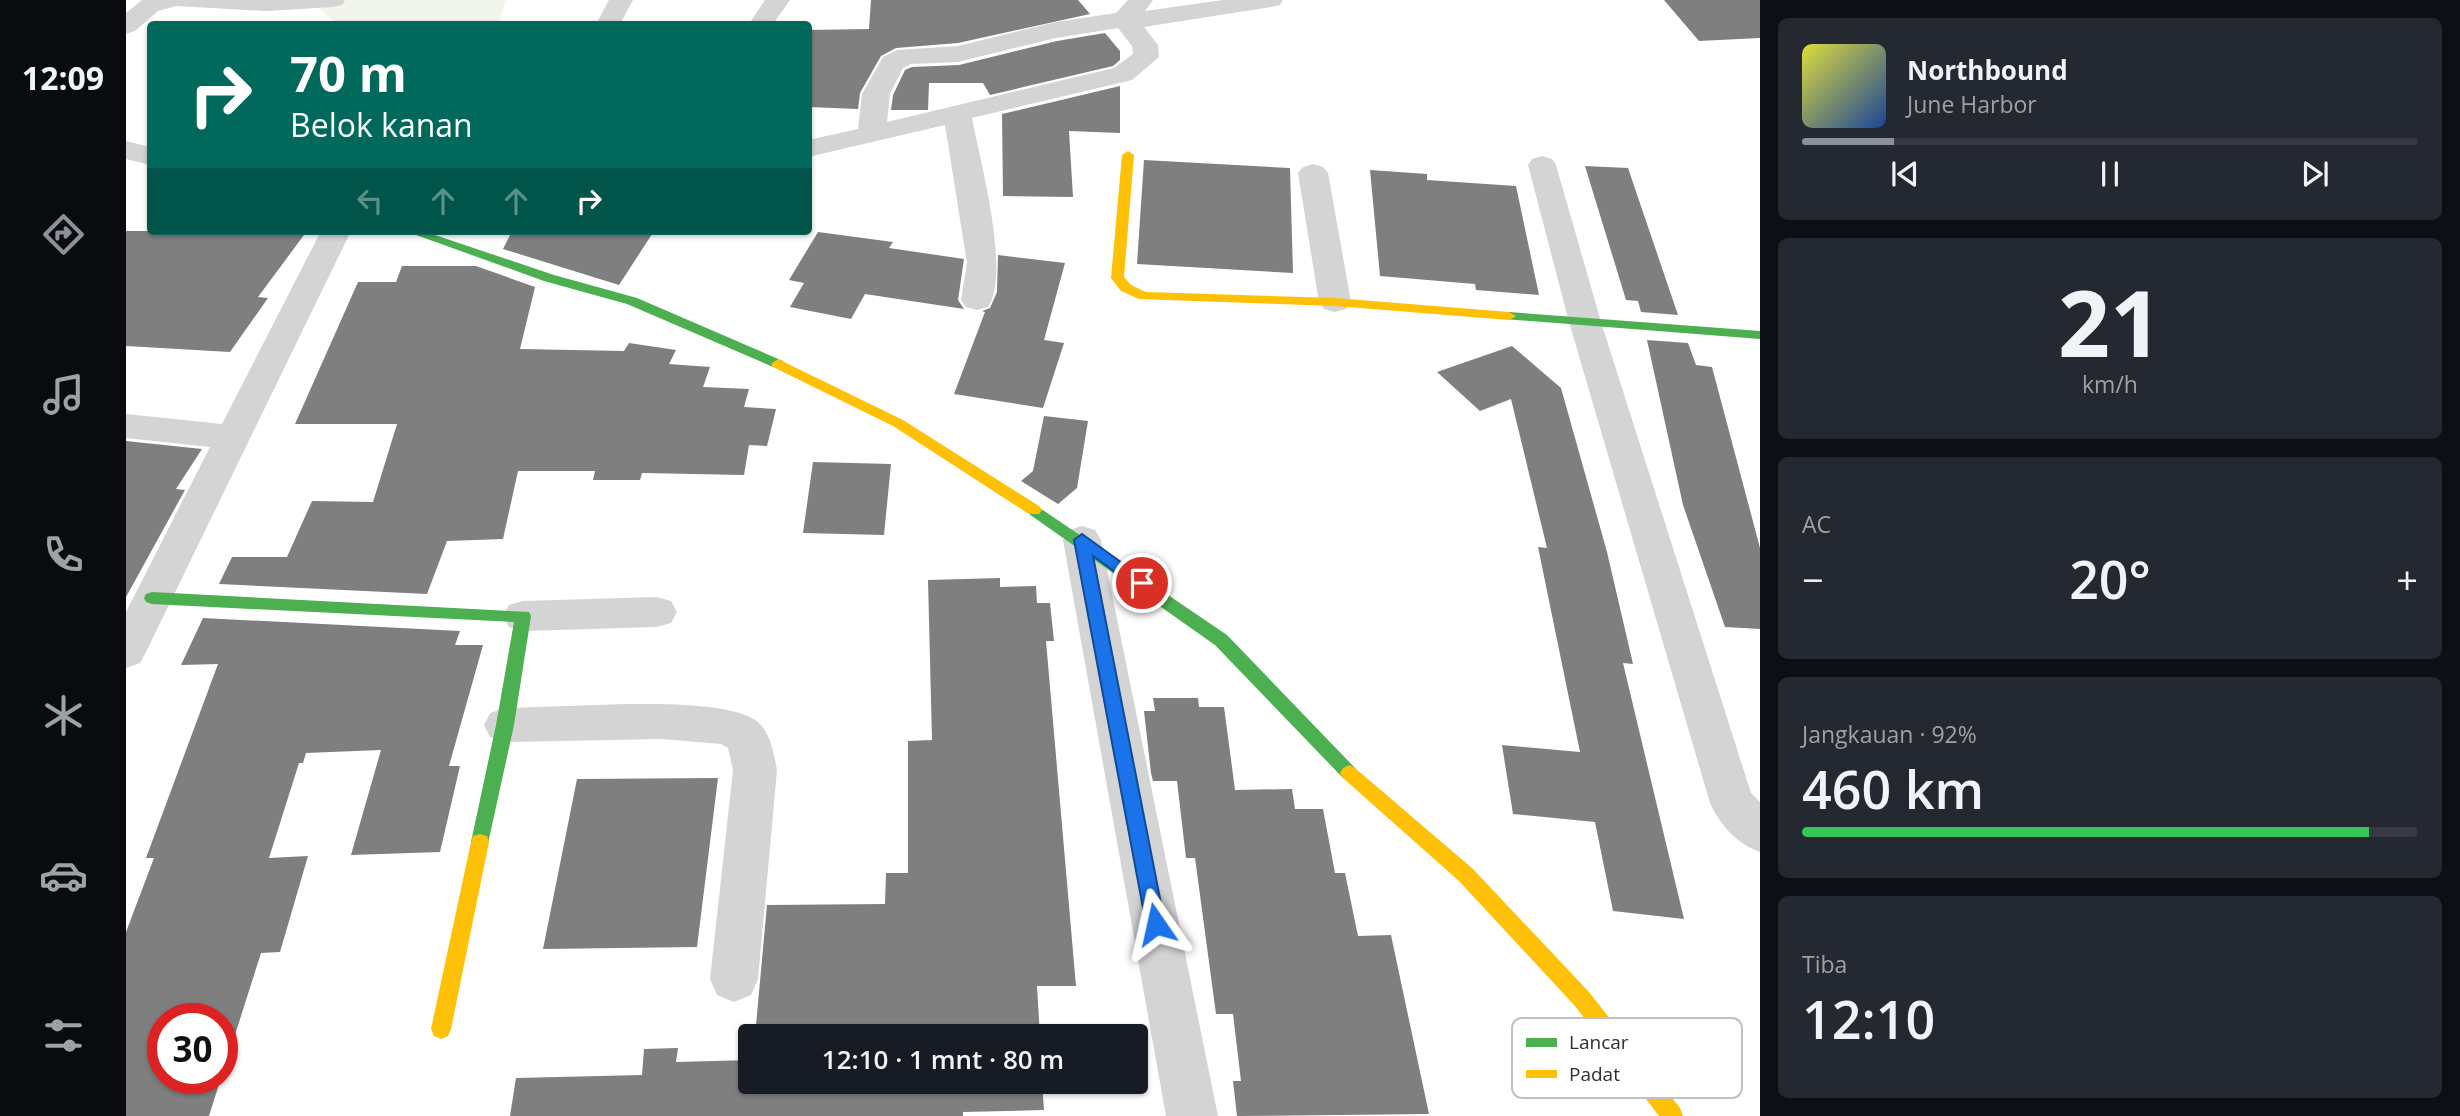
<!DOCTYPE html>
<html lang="id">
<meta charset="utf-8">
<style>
body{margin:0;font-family:"Open Sans",sans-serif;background:#242831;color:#f1f3f6;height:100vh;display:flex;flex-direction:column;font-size:26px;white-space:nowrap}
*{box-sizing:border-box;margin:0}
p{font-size:23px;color:#9ea1a6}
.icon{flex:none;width:38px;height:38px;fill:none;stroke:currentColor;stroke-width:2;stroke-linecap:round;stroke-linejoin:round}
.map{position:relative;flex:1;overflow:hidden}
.details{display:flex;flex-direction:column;gap:18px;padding:18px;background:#0d0f14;width:700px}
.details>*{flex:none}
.banner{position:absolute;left:21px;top:21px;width:665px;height:214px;border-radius:7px;box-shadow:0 2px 5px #0004;background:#00695c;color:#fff;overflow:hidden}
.speed{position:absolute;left:21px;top:1003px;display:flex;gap:14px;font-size:35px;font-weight:700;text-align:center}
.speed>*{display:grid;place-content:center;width:91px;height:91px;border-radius:50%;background:#171b24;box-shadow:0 2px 5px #0004;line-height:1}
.speed .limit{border:10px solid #d22;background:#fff;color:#111}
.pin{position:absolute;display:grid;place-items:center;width:60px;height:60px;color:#fff;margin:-30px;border:4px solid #fff;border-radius:50%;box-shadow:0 2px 7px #0007}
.me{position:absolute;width:77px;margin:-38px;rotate:349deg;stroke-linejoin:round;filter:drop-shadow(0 0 5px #0008)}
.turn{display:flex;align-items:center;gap:24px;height:147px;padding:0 28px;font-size:32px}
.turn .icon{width:91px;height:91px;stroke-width:2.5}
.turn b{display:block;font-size:49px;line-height:60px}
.lanes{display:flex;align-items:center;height:66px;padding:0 28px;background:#0003;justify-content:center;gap:35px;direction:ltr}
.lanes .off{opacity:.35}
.big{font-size:52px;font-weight:600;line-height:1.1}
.details .tile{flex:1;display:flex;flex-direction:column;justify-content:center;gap:10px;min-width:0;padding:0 24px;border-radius:10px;background:#242831}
.details .dial{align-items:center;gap:0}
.dial b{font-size:91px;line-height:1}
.song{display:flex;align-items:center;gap:21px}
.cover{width:84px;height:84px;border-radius:10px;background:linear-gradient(135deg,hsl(60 70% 55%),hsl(220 70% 35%))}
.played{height:7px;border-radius:4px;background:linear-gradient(90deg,#8c9099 15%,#363941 15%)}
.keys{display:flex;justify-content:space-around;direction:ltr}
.heat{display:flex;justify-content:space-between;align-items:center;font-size:38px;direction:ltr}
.charge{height:10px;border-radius:5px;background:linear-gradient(90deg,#34c759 92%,#363941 0)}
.trip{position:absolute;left:612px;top:1024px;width:410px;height:70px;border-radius:7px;background:#171b24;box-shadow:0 2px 5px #0004;font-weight:600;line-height:70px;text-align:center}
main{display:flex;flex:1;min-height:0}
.tabs{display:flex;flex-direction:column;width:126px;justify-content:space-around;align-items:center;background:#090b0e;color:#9ea1a6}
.tabs .icon{width:49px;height:49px}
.tabs .current{color:#8c9099}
.tabs b{font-size:32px;color:#f1f3f6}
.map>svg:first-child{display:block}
.green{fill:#f1f5ec}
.building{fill:#7f7f7f}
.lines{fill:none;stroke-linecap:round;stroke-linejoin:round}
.street{fill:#d4d4d4;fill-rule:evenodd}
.fast{fill:#4caf50;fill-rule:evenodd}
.slow{fill:#ffc107;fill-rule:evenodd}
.route{fill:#1a73e8;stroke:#114b97;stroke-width:2}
.key{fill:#fff;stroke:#c1c1c1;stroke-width:2}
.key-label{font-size:19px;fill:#2f2f2f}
</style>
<main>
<nav class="tabs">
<b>12:09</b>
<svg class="icon current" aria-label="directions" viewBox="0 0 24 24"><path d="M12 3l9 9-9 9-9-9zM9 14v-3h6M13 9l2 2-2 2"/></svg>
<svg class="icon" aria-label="music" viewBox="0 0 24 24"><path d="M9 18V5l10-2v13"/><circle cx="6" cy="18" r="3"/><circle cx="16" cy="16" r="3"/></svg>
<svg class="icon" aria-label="phone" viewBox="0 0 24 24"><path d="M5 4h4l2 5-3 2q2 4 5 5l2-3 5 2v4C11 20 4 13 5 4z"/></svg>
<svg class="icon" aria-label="climate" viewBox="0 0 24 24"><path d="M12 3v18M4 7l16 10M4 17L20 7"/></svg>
<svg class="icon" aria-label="car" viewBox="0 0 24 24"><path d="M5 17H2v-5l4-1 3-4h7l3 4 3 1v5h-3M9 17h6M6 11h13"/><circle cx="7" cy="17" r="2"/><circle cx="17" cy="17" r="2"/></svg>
<svg class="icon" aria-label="filters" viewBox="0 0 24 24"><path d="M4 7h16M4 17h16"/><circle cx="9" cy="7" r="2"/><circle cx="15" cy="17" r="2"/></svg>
</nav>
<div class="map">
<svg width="1634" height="1116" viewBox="0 0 1634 1116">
<rect width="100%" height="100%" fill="#fff"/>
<!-- green -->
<path class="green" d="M199 0H380L372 24H211L193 8Z"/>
<!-- building -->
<path class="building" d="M745 0H952L964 14 832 43 770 48 755 56 734 93 732 109 682 107V30L743 29Z
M1538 0H1634V38L1573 41Z
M979 33 994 51V60L987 66 864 95 857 83H803L802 110H765L767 95 779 70 786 67 833 65 931 41Z
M994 86V133L943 131 947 197 877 196 876 114Z
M1018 160 1164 168 1167 273 1011 264Z
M1459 166 1502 168 1552 315 1515 312 1512 301 1500 300Z
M1244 170 1301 174V180L1390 186 1413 295 1350 290 1349 284 1254 276Z
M0 231H128L178 235 132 297 142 298 104 352 0 346Z
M386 231H528L493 285 377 249Z
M692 232 767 242 763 248 838 259 832 300 838 309 739 294 725 319 664 307 678 283 663 280Z
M872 255 939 263 918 340 938 343 917 408 828 394 859 312 856 311 864 308 871 292Z
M276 266H350L409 287 394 349 498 351 503 343 550 350 543 364 584 367 577 387 623 389 618 407 650 409 641 446 623 445 618 475 516 473 514 480H467L469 471H392L377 539 321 541 301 594 93 584 106 557H161L186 501 247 502 271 424H169L232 282H270Z
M1521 340 1562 343 1570 365 1586 367 1634 548V629L1599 627 1557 505Z
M1386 346 1435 388 1481 552 1507 664 1497 663 1558 919 1487 911 1469 822 1387 814 1376 745 1454 752 1412 547 1421 548 1385 399 1354 411 1311 372Z
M918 416 962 421 951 488 932 504 895 481 907 471Z
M0 441 76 449 50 489 59 490 0 597Z
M687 462 765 464 758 535 677 533Z
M874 578V587L910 586 911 603H924L928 641H920L950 986H911L914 1036H629L641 905 759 904 760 873H782V741L806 740 802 580Z
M77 618 334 631 329 645H357L323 766H334L314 852 225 855 255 750 180 753 177 763H173L143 858 182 856 154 952 135 953 96 1076V1018H37V1078H95L83 1116H0V932L28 858H20L92 664 55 665Z
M1027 698H1072L1073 707H1098L1109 790 1166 789 1169 809H1197L1209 873H1219L1232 936 1265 935 1303 1114 1111 1116 1107 1081H1115L1107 1014H1090L1069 858H1060L1051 781H1027L1025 773 1018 711H1029Z
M592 778 571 947 417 949 451 779Z
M552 1048 550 1062 625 1060V1082H916L918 1110 837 1112V1116H384L390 1078 516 1075 518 1049Z"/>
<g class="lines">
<!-- street -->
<path class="street" d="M16 0H219L216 5 207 7 141 11 50 6 32 11 9 31 0 34V13Z
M483 0H507L494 24H470Z
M639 0H664L647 24H623Z
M1002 0H1027L1019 11 1097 0H1157L1154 5 1145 7 1018 27 1032 45 1033 57 1006 80 846 118C854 161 885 273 862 307L851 310 840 307 835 300 841 263 819 125 682 157V140L732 129 736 94 757 57 771 50 832 46 930 22 990 13ZM992 28 1006 46 1007 54 988 68 761 122 764 94 777 68 785 64 832 62 930 38Z
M0 141 24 147V165L0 159Z
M1416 156 1426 159 1430 165 1475 322 1625 793 1634 802V852C1611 844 1594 825 1584 803L1443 322 1402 165 1406 159Z
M1187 164 1197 167 1202 173 1225 302 1220 309 1209 312 1198 309 1193 302 1172 173 1177 167Z
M195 231H225L20 652 14 663 0 668V612L84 447 0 438V414L96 424Z
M956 526 969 530 975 540 1092 1116H1040L937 540 943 530Z
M531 597 545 601 551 612 545 623 531 627 397 631 383 627 377 616 383 605 397 601Z
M500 704C531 704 613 702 634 724 645 736 648 754 651 770L632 979 625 995 608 1002 591 995 584 979 607 770 602 748 595 744 536 739 379 742 364 737 358 725 364 713 379 708Z"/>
<!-- fast -->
<path class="fast" d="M279 231H297L428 275 511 298 657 361 659 364 657 367H647L501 304 418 281Z
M1383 312 1634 331V339L1378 319 1376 316Z
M908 504 1101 635 1229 768 1232 773 1229 778 1223 781 1217 778 1089 645 903 514 900 510Z
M26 592 403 612 405 616 388 725 361 848 354 850 347 848 345 842 370 725 388 622 26 604 20 602 18 598 20 594Z"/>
<!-- slow -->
<path class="slow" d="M1002 151 1008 155 998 277 1005 285 1020 292 1209 298 1383 312 1390 316 1383 320 1209 306 1013 299 995 291 985 278 996 155Z
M652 359 777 420 913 506 916 510 913 514H903L767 426 647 367 645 364Z
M1223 765 1229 768 1347 869 1463 992 1554 1108 1557 1116H1533L1449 1006 1333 881 1217 778 1214 773 1217 768Z
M354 834 361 836 363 842 325 1029 322 1036 315 1039 308 1036 305 1029 345 842 347 836Z"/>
</g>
<!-- route -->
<path class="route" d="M956 534 1024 583 1022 587H1010L967 556 1039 924 1037 930 1030 933 1023 930 1020 924 948 540Z"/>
<!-- legend -->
<rect x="1386" y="1018" width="230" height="80" rx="10" class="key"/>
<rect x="1400" y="1038" width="31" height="9" fill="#4caf50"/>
<rect x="1400" y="1070" width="31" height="8" fill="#ffc107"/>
<g class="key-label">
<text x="1443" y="1049">Lancar</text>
<text x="1443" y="1081">Padat</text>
</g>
</svg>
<div class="speed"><div class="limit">30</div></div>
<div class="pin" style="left:1016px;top:583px;background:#d93025"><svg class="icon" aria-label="arrive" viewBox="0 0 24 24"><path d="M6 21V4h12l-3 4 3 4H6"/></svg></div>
<svg class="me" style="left:1030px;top:924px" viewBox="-20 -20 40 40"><path d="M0-17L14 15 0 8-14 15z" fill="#1a73e8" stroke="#fff" stroke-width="4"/></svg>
<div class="trip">12:10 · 1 mnt · 80 m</div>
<div class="banner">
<div class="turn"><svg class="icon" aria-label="right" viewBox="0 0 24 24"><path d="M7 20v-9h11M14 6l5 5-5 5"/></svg><div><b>70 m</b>Belok kanan</div></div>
<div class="lanes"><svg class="icon off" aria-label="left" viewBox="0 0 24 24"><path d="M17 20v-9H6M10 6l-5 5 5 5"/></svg><svg class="icon off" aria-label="ahead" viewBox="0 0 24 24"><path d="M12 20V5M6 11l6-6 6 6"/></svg><svg class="icon off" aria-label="ahead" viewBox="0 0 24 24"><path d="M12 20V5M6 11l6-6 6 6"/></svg><svg class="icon" aria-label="right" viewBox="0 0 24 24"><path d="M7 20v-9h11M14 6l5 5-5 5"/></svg></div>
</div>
</div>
<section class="details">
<div class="tile">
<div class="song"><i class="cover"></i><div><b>Northbound</b><p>June Harbor</p></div></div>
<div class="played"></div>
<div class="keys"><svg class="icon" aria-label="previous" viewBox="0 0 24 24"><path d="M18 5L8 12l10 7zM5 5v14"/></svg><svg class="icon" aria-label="pause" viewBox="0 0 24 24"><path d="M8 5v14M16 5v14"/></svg><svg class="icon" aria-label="next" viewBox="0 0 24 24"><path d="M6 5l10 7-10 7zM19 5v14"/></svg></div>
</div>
<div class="tile dial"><b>21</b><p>km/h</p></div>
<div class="tile"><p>AC</p>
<div class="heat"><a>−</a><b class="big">20°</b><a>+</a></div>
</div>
<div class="tile"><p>Jangkauan · 92%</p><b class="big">460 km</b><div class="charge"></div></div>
<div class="tile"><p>Tiba</p><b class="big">12:10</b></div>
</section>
</main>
